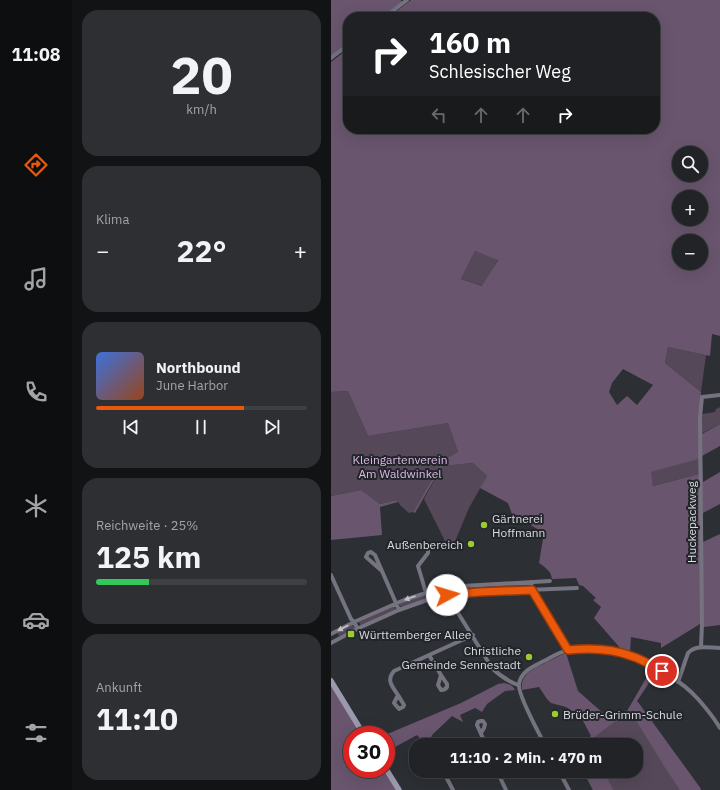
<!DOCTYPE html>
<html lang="de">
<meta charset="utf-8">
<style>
body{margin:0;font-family:"IBM Plex Sans",sans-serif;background:#2d2f33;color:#f1f3f6;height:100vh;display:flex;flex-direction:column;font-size:15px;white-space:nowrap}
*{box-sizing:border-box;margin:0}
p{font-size:13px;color:#a2a4a7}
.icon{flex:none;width:22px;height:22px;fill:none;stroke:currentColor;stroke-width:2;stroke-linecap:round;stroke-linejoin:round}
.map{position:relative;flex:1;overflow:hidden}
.sheet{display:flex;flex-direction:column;gap:10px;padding:10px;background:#121315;width:259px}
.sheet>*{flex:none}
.hud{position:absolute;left:12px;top:12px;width:317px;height:122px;border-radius:16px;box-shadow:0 4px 16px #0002,0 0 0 1px #3e4044;background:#202124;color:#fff;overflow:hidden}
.buttons{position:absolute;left:341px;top:146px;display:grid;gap:8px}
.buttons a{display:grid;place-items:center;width:36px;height:36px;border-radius:50%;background:#212327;box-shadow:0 4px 16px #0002,0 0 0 1px #3e4044;font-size:20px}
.speed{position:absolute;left:12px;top:726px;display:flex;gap:8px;font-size:20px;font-weight:700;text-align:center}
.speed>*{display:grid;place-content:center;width:52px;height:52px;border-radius:50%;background:#212327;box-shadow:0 4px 16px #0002,0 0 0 1px #3e4044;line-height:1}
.speed .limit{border:6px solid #d22;background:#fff;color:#111}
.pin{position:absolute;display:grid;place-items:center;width:34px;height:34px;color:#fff;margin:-17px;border:2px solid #fff;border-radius:50%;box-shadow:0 1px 4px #0007}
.me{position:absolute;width:44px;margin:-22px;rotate:84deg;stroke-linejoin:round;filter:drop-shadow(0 0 3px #0008)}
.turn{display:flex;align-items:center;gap:14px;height:84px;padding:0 20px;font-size:18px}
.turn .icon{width:52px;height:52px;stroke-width:2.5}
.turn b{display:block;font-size:28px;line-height:34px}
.lanes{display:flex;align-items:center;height:38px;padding:0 20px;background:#0003;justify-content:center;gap:20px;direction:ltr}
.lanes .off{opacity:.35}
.big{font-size:30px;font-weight:700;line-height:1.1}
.sheet .tile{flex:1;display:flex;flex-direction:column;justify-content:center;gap:6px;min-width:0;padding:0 14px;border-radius:16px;background:#2d2f33}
.sheet .dial{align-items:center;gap:0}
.dial b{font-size:52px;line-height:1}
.song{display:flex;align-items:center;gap:12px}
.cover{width:48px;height:48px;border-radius:6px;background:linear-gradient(135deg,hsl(220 70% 55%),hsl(20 70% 35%))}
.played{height:4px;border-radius:2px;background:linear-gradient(90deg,#ea580c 70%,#3e4044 70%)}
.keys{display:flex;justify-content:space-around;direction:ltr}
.heat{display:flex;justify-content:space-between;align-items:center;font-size:22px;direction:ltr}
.charge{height:6px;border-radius:3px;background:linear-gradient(90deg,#34c759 25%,#3e4044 0)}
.trip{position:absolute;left:78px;top:738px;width:234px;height:40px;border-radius:16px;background:#212327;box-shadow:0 4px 16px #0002,0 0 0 1px #3e4044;font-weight:700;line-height:40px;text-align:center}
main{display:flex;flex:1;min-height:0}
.menu{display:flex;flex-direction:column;width:72px;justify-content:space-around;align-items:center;background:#0d0e10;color:#a2a4a7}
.menu .icon{width:28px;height:28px}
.menu .current{color:#ea580c}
.menu b{font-size:18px;color:#f1f3f6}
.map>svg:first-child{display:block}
.green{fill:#554959}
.forest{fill:#69566e;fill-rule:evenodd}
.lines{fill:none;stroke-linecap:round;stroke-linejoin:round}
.street{stroke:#74737f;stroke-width:4}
.secondary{stroke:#9b99ad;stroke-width:5.5}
.oneway{fill:#c0c2c7}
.route-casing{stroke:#983908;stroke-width:10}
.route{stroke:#ea580c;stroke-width:7}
.poi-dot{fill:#9bcb32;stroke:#22252a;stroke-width:1.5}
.labels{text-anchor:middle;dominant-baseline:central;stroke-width:4;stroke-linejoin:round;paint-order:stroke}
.park-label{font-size:12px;fill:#ddb9e6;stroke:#22252a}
.poi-label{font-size:12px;fill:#dadcdf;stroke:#22252a;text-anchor:start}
.street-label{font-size:12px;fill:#dadcdf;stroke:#22252a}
</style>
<main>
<nav class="menu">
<b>11:08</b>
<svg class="icon current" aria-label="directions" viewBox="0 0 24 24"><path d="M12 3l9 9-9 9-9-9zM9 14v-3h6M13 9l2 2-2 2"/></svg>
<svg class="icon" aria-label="music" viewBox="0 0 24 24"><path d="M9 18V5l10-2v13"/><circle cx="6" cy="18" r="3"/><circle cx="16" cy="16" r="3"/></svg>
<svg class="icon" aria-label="phone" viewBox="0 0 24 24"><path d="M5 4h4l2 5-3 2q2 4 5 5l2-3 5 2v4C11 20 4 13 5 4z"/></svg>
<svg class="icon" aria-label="climate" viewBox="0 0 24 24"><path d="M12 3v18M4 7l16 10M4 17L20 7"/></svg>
<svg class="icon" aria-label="car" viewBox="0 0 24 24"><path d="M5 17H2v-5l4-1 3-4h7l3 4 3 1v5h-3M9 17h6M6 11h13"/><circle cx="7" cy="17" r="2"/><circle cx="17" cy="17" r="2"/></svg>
<svg class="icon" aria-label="filters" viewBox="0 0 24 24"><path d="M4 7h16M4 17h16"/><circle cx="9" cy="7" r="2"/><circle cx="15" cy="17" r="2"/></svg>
</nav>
<section class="sheet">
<div class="tile dial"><b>20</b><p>km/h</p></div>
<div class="tile"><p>Klima</p>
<div class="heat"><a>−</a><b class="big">22°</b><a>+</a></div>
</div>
<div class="tile">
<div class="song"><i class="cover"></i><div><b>Northbound</b><p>June Harbor</p></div></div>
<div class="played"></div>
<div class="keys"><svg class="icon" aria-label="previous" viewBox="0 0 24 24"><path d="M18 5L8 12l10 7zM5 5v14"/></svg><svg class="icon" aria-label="pause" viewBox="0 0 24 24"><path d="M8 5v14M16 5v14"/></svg><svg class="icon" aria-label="next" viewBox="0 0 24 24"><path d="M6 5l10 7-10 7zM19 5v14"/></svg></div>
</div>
<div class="tile"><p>Reichweite · 25%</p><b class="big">125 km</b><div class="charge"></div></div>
<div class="tile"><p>Ankunft</p><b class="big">11:10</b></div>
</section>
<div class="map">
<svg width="389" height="790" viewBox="0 0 389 790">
<rect width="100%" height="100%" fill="#2c2f34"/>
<!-- green -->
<path class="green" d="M144 251 167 259 152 286 130 279Z
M337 347 375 355 370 392 334 363Z
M17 391 37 436 117 423 127 452 114 459 111 462 82 512 78 513 69 505 66 500 49 504 30 490 0 496V392Z
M389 407V424L371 433V414L384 412 385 409Z
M368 458V474L322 486 319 472Z
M142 463 156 476 138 508 123 544 115 543 93 499 111 466Z
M192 584 193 589 149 591 148 586Z
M146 587V591L118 594 117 590 130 588Z
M112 590 113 594 70 607 68 604 82 598Z
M63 606 65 610 30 626 28 622Z
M22 625 24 629 8 636 6 632Z
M307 702 370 789 369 790H262L252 771H305V745H255Z"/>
<!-- forest -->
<path class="forest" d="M0 0H70L71 3 52 17H17V44L0 57Z
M80 0H389V336L381 334 379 356 337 347 334 363 370 392 369 435 389 424V446L371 456 372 482 389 472V504L372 513V542L389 534V625L373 627 369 624 330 648V643L300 637 299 652 290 649 263 618 270 607 262 600 265 598 252 586 248 585 245 578 221 579C220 571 215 568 208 563L213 533 181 514 177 503 149 488 156 476 142 463 111 466 84 513 82 512 111 462 114 459 127 452 117 423 37 436 17 391 0 392V62L17 49V129H324V17H58ZM348 153H370V175H348ZM348 197H370V219H348ZM348 241H370V263H348ZM144 251 167 260 151 286 130 279ZM292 369 322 385 306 405 296 396 286 405 278 392 281 383ZM367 459 368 474 322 486 320 472Z
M30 490 49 504 66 500 67 502 49 507 51 535 0 540V496Z
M235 653 247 691 281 721 295 710 291 716 263 738 270 745H250L260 736 250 717 235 707 220 703 216 699 208 687 191 690C189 675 201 669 212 664 220 660 227 656 235 653Z
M321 668 326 671 306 701 370 789 369 790H349L335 769 306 722 296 711Z
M173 683C178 684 182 685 184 690L174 691 156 704 151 712 144 708 129 715 132 722 121 716 102 734 95 745 86 735 55 752 54 735 130 703 167 684Z
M0 685 31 735H21V769H52L66 790H0Z
M252 771H273L282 790H262Z"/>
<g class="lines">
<!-- street -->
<path class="street" d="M54 17 76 0
M0 58 17 45
M51 571 35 557 37 553 40 552 44 555 68 610
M0 575 20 619 23 622 27 629
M200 582 201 590 237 650
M115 588 116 595 161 668C169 676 177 681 187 685
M95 593 87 566 97 553V549L96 548
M0 634 23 622 73 600 95 593 131 586 219 581
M0 643 28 628 68 610 99 599 116 595 148 592 246 588
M370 647 371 624 369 417 371 397 389 395
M98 655 110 675 107 685 110 690C113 690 115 689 116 687V684L110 675
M347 682 357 653C365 644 378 648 389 648
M67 695 73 705 72 707 68 709 63 703 67 695C61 686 55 680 63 671L142 635
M150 733 153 728 154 724 152 721H150L147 722 146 725 155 745
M214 745C209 735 186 694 188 684 190 671 203 666 213 661 221 657 230 651 238 650 257 647 280 649 298 655 320 662 352 682 367 699 375 708 383 718 389 728
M112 771 122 790
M166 771 175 790
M228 771 238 790"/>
<!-- secondary -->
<path class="secondary" d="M0 681 33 735
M55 769 68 790"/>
</g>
<!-- one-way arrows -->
<defs><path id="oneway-solid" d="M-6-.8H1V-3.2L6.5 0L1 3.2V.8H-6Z"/></defs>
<g class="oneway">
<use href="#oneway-solid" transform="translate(79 598) rotate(160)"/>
<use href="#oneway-solid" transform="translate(12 628) rotate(153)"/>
</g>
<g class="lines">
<!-- route casing -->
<g class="route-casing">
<path id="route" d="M116 595 148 592 201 590 237 650C257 648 280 648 300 656 311 659 321 666 331 671"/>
</g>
<!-- route -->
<use href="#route" class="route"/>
</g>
<!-- markers -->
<g class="poi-dot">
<circle cx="153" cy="525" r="4"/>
<circle cx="140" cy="544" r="4"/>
<rect x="16" y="630" width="8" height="8" rx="2"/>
<circle cx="198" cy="657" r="4"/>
<circle cx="224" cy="714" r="4"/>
</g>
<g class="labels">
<!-- park labels -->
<g class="park-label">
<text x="69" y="459">Kleingartenverein<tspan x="69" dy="14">Am Waldwinkel</tspan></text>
</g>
<!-- poi labels -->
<g class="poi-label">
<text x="161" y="518">Gärtnerei<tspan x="161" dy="14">Hoffmann</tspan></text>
<text x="132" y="544" text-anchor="end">Außenbereich</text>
<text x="28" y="634">Württemberger Allee</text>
<text x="190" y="650" text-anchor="end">Christliche<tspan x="190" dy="14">Gemeinde Sennestadt</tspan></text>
<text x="232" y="714">Brüder-Grimm-Schule</text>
</g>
<!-- street labels -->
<g class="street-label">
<text transform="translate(360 522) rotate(-90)">Huckepackweg</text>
</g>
</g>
</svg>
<div class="buttons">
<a><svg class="icon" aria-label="search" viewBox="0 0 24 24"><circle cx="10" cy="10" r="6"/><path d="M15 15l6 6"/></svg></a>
<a>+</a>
<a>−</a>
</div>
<div class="speed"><div class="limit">30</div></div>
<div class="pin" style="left:331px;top:671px;background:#d93025"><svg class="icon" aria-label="arrive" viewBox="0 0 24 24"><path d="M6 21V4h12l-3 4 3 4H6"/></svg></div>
<svg class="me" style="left:116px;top:595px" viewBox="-20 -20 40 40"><circle r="19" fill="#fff"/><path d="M0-13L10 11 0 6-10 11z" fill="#ea580c"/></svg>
<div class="trip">11:10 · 2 Min. · 470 m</div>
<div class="hud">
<div class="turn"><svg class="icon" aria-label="right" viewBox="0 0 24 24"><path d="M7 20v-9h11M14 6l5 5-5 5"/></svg><div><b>160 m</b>Schlesischer Weg</div></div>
<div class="lanes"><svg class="icon off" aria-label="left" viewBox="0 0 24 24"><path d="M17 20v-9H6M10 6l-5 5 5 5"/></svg><svg class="icon off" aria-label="ahead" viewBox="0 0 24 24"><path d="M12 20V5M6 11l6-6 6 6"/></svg><svg class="icon off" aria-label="ahead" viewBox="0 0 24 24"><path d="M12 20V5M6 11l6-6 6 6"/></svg><svg class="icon" aria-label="right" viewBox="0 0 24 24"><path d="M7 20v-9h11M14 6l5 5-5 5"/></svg></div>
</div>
</div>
</main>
